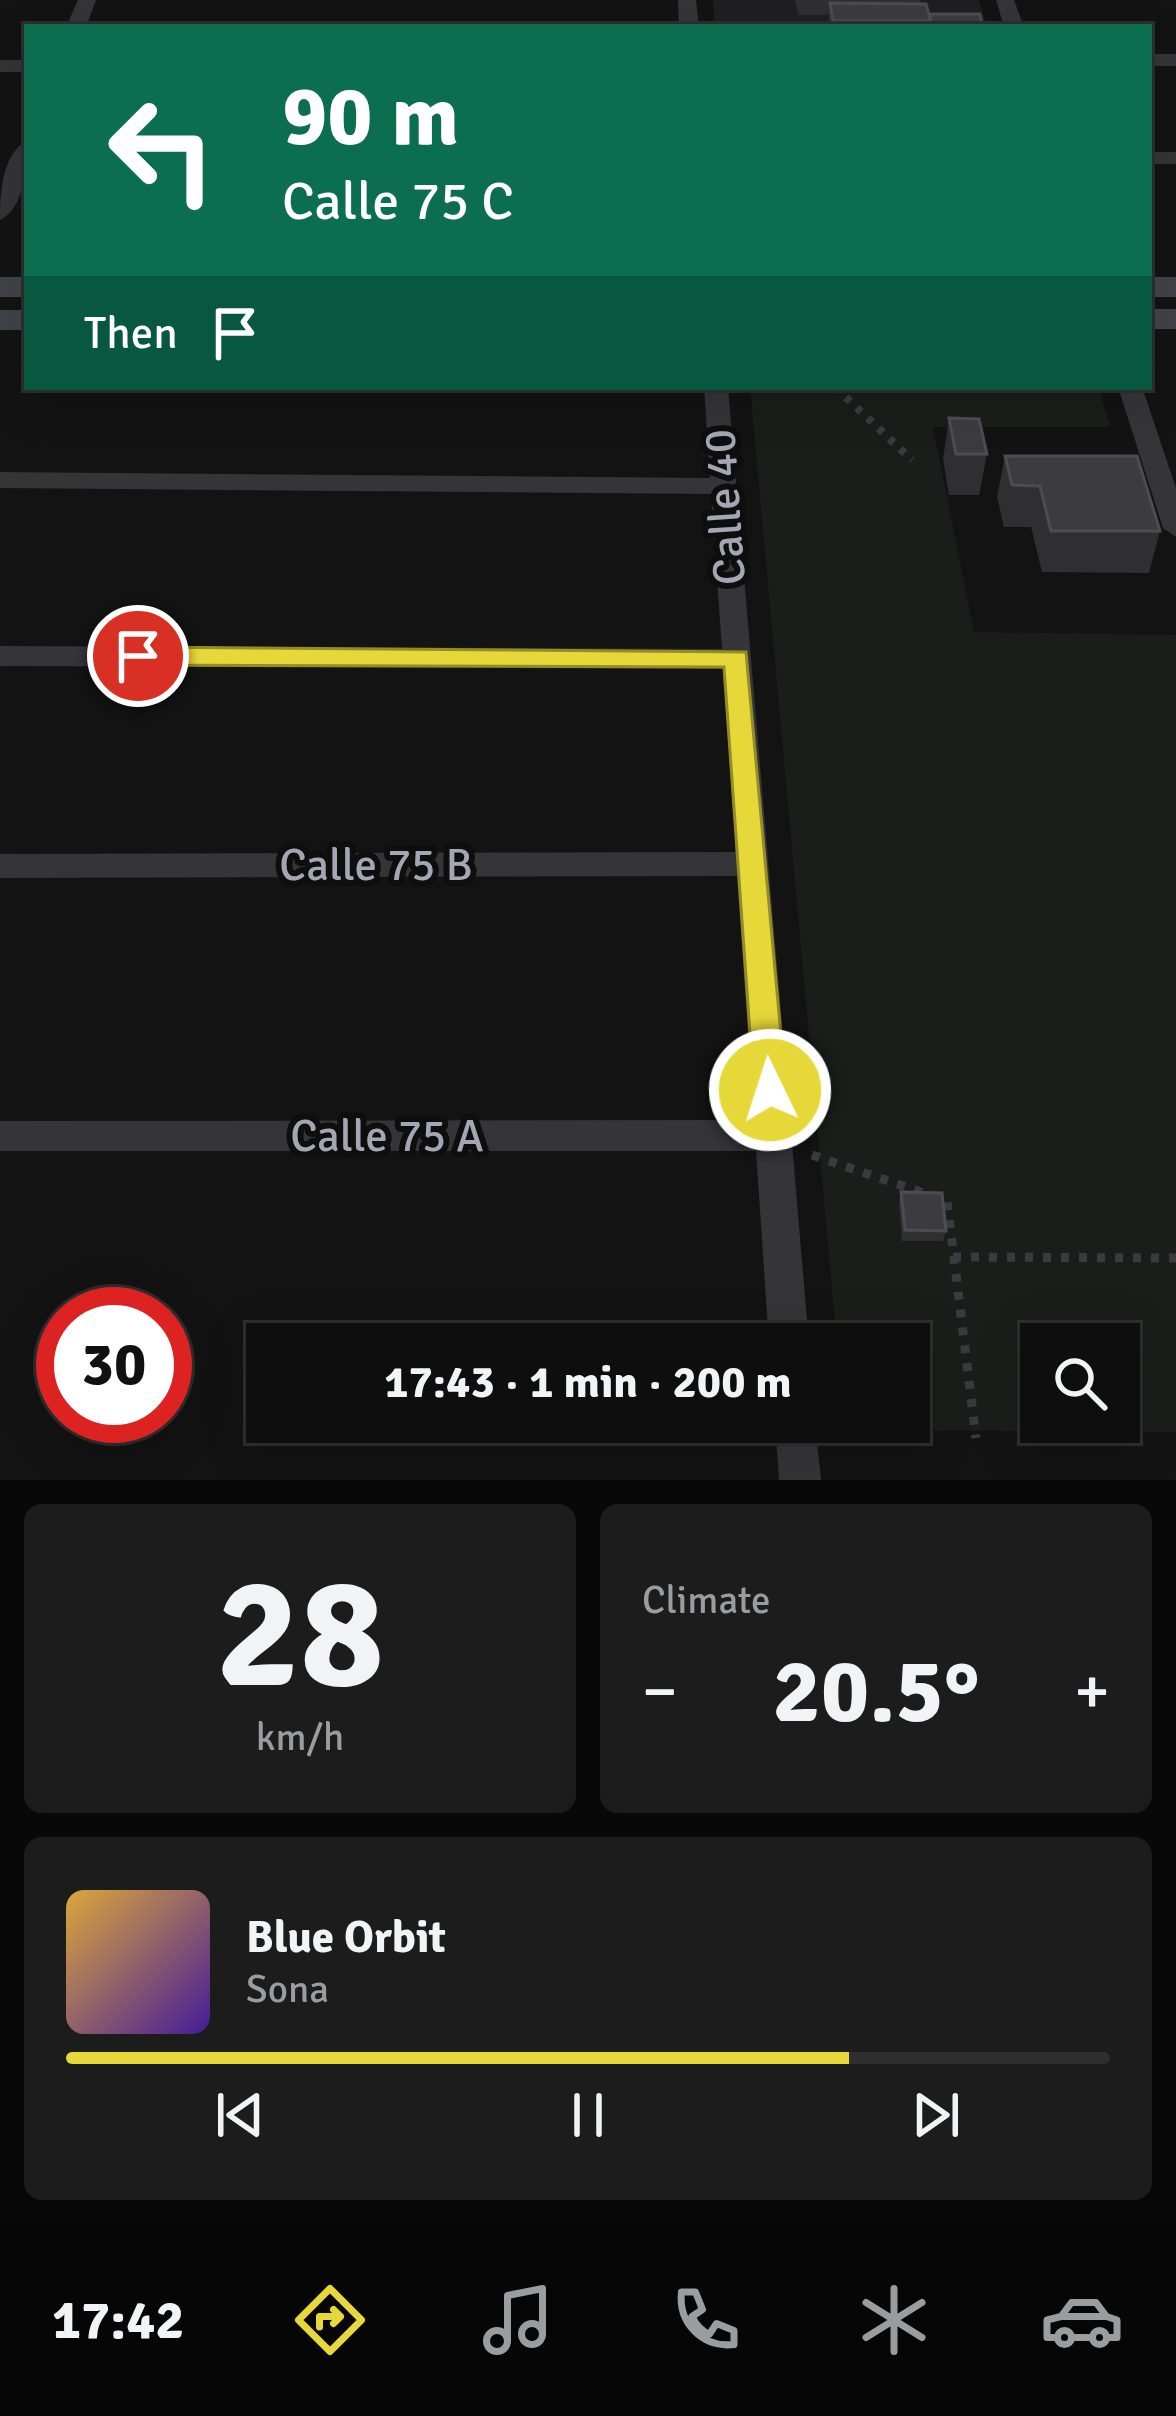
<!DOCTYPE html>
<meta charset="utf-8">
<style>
body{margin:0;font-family:Signika,sans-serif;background:#1c1c1d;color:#f1f3f6;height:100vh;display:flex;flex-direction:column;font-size:45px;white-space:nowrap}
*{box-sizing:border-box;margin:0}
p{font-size:39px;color:#9b9c9e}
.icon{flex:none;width:66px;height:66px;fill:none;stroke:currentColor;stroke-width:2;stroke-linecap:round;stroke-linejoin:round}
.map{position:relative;height:1480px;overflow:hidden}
.side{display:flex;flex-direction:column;gap:24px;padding:24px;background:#080808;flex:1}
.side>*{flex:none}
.guide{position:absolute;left:24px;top:24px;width:1128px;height:366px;border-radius:0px;box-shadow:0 12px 48px #0002,0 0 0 3px #2e2e2f;background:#0b6e4f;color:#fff;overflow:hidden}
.controls{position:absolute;left:1020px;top:1323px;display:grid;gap:24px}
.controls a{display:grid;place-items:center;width:120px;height:120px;border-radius:0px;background:#0e0e0f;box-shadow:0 12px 48px #0002,0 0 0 3px #2e2e2f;font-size:60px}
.speed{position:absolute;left:36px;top:1287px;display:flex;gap:24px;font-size:60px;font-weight:700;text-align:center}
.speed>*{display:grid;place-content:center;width:156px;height:156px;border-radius:50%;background:#0e0e0f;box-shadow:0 12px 48px #0002,0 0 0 3px #2e2e2f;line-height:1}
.speed .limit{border:18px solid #d22;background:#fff;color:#111}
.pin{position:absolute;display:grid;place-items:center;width:102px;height:102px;color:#fff;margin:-51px;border:6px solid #fff;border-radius:50%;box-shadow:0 3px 12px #0007}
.me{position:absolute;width:132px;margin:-66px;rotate:356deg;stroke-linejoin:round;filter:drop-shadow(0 0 9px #0008)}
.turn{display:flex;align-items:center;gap:42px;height:252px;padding:0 60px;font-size:54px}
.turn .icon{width:156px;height:156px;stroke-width:2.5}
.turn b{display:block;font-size:84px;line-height:102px}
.then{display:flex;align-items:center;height:114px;padding:0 60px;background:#0003;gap:24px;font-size:45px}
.big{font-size:90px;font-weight:700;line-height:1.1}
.side .tile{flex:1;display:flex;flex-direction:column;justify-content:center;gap:18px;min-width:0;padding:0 42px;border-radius:18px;background:#1c1c1d}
.side .dial{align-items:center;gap:0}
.dial b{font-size:156px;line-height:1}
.song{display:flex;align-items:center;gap:36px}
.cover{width:144px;height:144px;border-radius:18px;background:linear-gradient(135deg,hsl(40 70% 55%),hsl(260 70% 35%))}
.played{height:12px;border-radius:6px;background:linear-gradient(90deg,#e6d839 75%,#2e2e2f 75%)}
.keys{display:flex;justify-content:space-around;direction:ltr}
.heat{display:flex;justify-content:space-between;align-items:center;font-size:66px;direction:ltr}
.side .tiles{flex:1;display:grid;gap:24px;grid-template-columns:1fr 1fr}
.tile:last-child{grid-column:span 2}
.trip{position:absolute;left:246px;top:1323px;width:684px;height:120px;border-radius:0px;background:#0e0e0f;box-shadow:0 12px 48px #0002,0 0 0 3px #2e2e2f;font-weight:700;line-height:120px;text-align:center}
.tab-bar{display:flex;height:192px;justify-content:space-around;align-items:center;background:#060606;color:#9b9c9e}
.tab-bar .icon{width:84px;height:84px}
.tab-bar .selected{color:#e6d839}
.tab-bar b{font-size:54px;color:#f1f3f6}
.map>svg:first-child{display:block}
.built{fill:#1f1f21}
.green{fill:#191e1b;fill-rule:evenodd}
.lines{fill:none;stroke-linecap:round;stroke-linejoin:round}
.path-far1{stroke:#3a3a40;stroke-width:8;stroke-dasharray:6 9;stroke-linecap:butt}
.path{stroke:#3a3a40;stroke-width:9;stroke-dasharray:8 10;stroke-linecap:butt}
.street{fill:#343439;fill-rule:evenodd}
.secondary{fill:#424249;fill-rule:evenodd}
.wall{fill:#2f2f32}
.building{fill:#3c3c40;stroke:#4c4c52;stroke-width:3}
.route{fill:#e6d839;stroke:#968c25;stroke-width:3}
.labels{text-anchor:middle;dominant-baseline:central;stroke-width:12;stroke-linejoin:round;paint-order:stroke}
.street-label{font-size:45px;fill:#a5a6b4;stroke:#0e0e0f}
</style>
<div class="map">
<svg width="1176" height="1480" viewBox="0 0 1176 1480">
<rect width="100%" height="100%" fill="#131314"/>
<!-- built -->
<path class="built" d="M713 0H979L987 27H715Z"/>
<!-- green -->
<path class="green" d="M750 387H1098L1111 427H933L974 632 1176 635V1432L856 1430 846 1422H909V1344H837ZM1041 1344H1119V1422H1041Z"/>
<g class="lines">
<!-- path-far1 -->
<path class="path-far1" d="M835 387 912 460"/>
<!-- path -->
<path class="path" d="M812 1155 947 1201 976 1438
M953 1257 1176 1258"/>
<!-- street -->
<path class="street" d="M78 0H96L86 27H66Z
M678 0H696L699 27H679Z
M996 0H1014L1024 27H1004Z
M1149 54H1176V66H1149Z
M0 60H27V72H0Z
M27 141C27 166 25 208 0 220 0 194 2 153 27 141Z
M1149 152H1176V164H1149Z
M704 387H728L809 1344H769L756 1151H0V1121L754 1120 737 876 0 878V854L736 852 723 669 0 666V646L722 649 711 494 0 488V472L710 478Z
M1118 387H1142L1176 488V537L1163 528Z
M775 1422H815L821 1480H779Z"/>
<!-- secondary -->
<path class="secondary" d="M0 277H27V297H0Z
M1149 277H1176V297H1149Z
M1149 309H1176V329H1149Z
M0 310H27V330H0Z"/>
</g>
<!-- wall -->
<path class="wall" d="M795 0H920L919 4 929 14 982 24V27H827L829 15H798Z
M949 418 987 454 979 495H949L943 459Z
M1005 456 1160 531 1149 573 1042 572 1031 527H1004L997 497Z
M901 1192 946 1231 943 1241H902L899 1203Z"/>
<!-- building -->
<path class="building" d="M830 3 926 4 931 21H833Z
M929 14H980L982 24 930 23Z
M949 418 979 419 987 454H956Z
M1005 456H1137L1160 531H1051L1040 486 1012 485Z
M901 1192 942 1193 946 1231 905 1230Z"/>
<!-- route -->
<path class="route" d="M138 647 746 652 786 1090 781 1100H759L754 1090 724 667 138 665 125 656Z"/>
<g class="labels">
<!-- street labels -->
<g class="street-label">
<text transform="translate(725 507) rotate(-94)">Calle 40</text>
<text x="376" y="865">Calle 75 B</text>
<text x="387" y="1136">Calle 75 A</text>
</g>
</g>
</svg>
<div class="controls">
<a><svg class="icon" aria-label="search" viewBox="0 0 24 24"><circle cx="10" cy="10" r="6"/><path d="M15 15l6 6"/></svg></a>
</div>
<div class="speed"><div class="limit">30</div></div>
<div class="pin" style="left:138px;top:656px;background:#d93025"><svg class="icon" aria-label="arrive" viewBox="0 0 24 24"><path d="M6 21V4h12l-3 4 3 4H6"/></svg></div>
<svg class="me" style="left:770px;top:1090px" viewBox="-20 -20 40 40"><circle r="17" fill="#e6d839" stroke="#fff" stroke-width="3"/><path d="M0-11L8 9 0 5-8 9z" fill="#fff"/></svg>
<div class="trip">17:43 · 1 min · 200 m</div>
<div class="guide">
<div class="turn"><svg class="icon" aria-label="left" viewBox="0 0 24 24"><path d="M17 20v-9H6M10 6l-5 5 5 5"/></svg><div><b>90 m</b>Calle 75 C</div></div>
<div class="then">Then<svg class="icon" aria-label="arrive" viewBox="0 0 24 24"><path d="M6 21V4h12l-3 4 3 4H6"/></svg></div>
</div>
</div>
<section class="side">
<div class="tiles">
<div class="tile dial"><b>28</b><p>km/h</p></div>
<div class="tile"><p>Climate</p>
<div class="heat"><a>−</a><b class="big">20.5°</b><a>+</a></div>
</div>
<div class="tile">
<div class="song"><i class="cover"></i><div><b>Blue Orbit</b><p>Sona</p></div></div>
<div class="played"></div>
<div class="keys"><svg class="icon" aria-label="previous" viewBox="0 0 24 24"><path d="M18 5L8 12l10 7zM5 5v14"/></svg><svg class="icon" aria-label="pause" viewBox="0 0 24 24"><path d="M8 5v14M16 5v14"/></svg><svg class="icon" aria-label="next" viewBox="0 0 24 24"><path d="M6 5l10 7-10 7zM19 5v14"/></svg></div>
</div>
</div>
</section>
<nav class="tab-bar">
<b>17:42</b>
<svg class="icon selected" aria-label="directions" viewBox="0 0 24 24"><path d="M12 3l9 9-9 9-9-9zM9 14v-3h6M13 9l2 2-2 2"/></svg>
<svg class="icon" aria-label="music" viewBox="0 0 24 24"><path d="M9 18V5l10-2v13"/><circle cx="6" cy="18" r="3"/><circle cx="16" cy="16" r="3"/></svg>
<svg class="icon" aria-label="phone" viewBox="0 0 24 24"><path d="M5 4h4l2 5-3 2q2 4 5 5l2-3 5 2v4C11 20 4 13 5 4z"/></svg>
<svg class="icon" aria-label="climate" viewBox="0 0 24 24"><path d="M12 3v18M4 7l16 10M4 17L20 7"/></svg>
<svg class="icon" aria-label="car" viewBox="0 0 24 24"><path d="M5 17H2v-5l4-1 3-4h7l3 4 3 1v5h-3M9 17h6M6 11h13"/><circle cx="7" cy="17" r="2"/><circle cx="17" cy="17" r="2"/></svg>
</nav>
